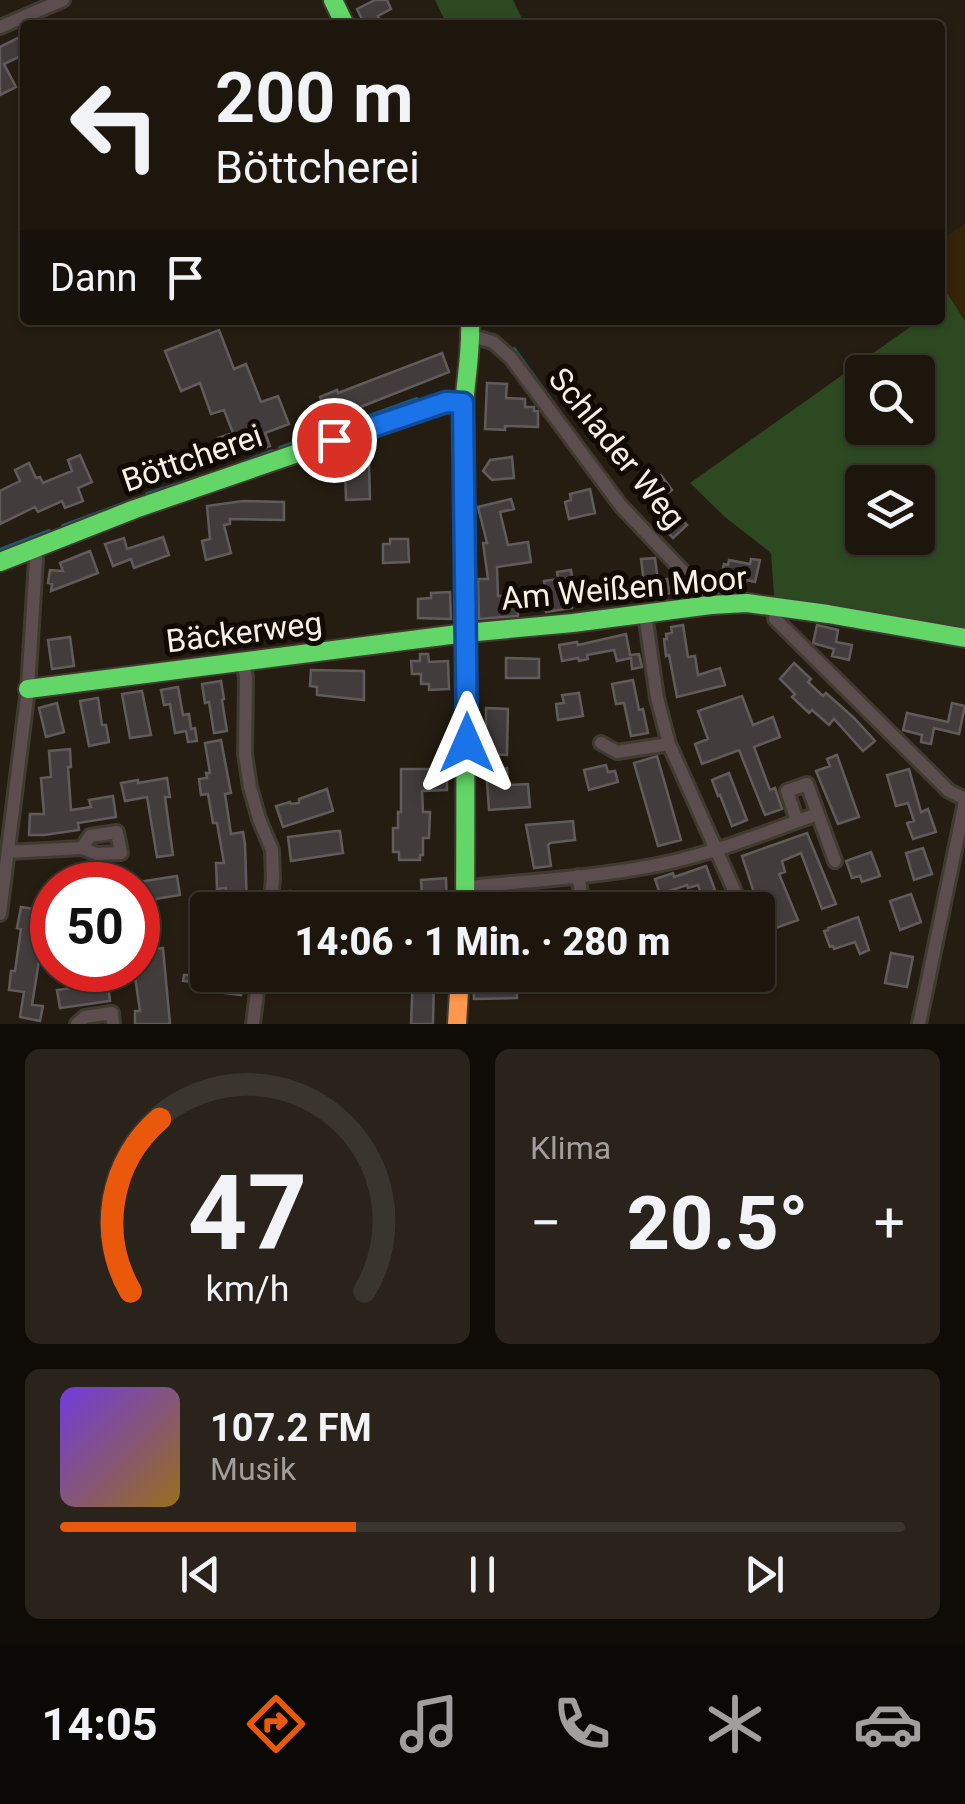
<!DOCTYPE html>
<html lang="de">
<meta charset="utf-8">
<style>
body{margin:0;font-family:Roboto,sans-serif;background:#29231b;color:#f1f3f6;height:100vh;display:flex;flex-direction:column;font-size:38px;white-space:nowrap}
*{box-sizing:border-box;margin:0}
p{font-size:32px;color:#a09f9d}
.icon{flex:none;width:55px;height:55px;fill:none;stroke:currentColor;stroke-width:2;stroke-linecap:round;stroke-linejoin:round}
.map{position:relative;height:1024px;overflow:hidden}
.side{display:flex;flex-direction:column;gap:25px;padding:25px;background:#0f0c07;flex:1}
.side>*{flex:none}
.hud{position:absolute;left:20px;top:20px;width:925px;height:305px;border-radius:10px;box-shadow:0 2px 8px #0004,0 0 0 2px #3a352e;background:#1c160d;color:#f1f3f6;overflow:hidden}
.controls{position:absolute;left:845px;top:355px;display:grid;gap:20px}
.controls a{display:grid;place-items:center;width:90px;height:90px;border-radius:10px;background:#1c160d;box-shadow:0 2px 8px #0004,0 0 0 2px #3a352e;font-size:50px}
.speed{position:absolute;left:30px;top:862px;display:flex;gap:20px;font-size:50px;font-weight:700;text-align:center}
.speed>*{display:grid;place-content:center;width:130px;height:130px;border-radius:50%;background:#1c160d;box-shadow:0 2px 8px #0004,0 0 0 2px #3a352e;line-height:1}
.speed .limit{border:15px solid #d22;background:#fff;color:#111}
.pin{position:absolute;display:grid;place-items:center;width:85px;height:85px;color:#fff;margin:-42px;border:5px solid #fff;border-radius:50%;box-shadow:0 2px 10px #0007}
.me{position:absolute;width:110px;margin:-55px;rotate:0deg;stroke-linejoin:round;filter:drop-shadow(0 0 8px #0008)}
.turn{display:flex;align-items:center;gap:35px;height:210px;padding:0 30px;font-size:45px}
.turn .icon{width:130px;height:130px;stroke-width:2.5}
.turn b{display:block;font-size:70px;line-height:85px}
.then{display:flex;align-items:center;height:95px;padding:0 30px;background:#0003;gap:20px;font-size:38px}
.big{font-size:75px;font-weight:800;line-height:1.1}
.side .widget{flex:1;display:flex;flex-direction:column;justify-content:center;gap:15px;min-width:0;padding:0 35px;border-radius:15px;background:#29231b}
.side .dial{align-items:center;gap:0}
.dial svg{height:260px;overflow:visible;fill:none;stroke:#3a352e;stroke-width:7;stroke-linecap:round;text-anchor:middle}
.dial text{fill:#f1f3f6;stroke:none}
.song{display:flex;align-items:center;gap:30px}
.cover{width:120px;height:120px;border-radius:15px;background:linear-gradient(135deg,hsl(260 70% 55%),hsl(40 70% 35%))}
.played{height:10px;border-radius:5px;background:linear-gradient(90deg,#ea580c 35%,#3a352e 35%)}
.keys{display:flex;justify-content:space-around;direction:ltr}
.heat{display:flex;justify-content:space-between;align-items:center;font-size:55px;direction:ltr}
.side .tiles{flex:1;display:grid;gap:25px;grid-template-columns:1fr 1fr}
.widget:last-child{grid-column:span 2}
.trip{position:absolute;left:190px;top:892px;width:585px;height:100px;border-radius:10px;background:#1c160d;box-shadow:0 2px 8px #0004,0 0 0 2px #3a352e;font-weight:800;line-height:100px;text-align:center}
.tab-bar{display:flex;height:160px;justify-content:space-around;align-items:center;background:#0b0905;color:#a09f9d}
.tab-bar .icon{width:70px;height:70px}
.tab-bar .on{color:#ea580c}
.tab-bar b{font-size:45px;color:#f1f3f6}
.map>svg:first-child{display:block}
.built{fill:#342307}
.green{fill:#2d4922;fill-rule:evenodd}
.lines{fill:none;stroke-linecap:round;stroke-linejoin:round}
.stream{stroke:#1a5d70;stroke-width:4}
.building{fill:#423d3c;stroke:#615c5c;stroke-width:2.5}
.street-casing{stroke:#413a30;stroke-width:18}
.fast-casing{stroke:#413a30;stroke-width:22}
.slow-casing{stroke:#413a30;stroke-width:22}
.street{stroke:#5c4d4e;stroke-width:12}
.fast{stroke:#63d668;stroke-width:18}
.slow{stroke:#ff974d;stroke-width:18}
.route-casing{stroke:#114b97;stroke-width:25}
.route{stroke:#1a73e8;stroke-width:18}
.labels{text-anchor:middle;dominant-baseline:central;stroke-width:10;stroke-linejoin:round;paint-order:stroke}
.street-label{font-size:32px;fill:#faf0e3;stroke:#100a03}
</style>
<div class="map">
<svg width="965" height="1024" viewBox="0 0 965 1024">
<rect width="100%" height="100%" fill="#251d11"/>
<!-- built -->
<path class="built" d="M965 224V321L940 282V240Z"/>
<!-- green -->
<path class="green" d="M435 0H513L525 25H447Z
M942 285 965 321V629L827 607 774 596 771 553 725 517 690 483 920 320H940ZM862 372H918V428H862ZM862 482H918V538H862Z"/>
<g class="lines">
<!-- stream -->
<path class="stream" d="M514 349 584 446
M280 448 417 399
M251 459 272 451
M225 469 249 460
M147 494 204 476
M63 526 136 499
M660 538 708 588 718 593 743 595
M0 550 49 531"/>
</g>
<!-- building -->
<path class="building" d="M375 0H387L391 9 378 16 382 25H365L357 9Z
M20 37 25 47V54L4 64 16 87 0 95V47Z
M219 330 234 369 246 364 261 402 278 396 289 424 265 433 270 446 259 450 256 442 224 453 218 438 233 433 224 410 211 414 200 383 181 391 165 351Z
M442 353 449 372 363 406 356 409 355 404 327 415 320 397 337 390 338 393Z
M487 383 507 384 506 398 525 399V407H534V411H538V427L505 426V430L485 429Z
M80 455 92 482 78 488 83 501 65 508 62 501 38 512 35 507 0 524V491L20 481 15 470 29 463 36 478 40 477 43 483 72 471 68 460Z
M512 457 514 478 492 480 483 471 490 460Z
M369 464 370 499 346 500 345 465Z
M661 475 672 490 661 498 687 525 673 538 656 520 661 516 642 489Z
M590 489 595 513 569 519 565 502 571 500 570 494Z
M511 499 514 509 500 512 508 545 528 542 531 562 497 567 498 596 518 595V616L479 619 478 579H488L483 543H487L478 507Z
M243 501 284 502V520L230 519V524L224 525 231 553 206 560 202 541 210 539 207 506Z
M163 537 169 555 134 568 131 559 113 566 105 544 124 538 127 549Z
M390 539H408L409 562 383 563V544H390Z
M90 551 98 573 51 591 52 584 48 583 50 570 63 571 60 563Z
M655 558 658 581 667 579 670 593 646 598 641 559Z
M751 559 760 560 755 582 746 580V582L721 576 724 564 728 565 729 560 750 564Z
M571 570 573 582 568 583 572 608 546 612 544 600H547L544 581 558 579 557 572Z
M450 592 451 619 418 618V599L431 598V593Z
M683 625 688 657 695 656 698 675 720 668 725 685 677 697 669 655 666 656 664 639H667L666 634 672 633 671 627Z
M817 625 838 630 836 642 852 645 849 660 832 656 834 649 813 643Z
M626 634 630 655 639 654 642 667 632 669 631 658 617 661 614 650 587 655 588 659 579 661 578 658 562 661 559 645 577 642 578 645Z
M70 637 74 666 52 669 48 640Z
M420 654H428L429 662 448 661 449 689 429 690V684H421V674H412L411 661H420Z
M506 658 539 659V678H506Z
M794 663 811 679 808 682 823 696 826 693 854 718 875 741 863 751 834 719 829 725 812 710 809 713 792 697 795 694 780 679Z
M311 670 364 671V700L317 695V687L310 686Z
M633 680 639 710 643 709 648 733 631 736 624 703 616 704 612 684Z
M221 681 224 699 222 700 227 731 214 733 209 702 205 703 202 684Z
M178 687 183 715 189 714 191 729 195 728 197 741 188 742 186 731 175 733 170 704 164 705 161 690Z
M142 691 151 735 130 738 122 694Z
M579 693 583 716 558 720 556 704 564 703 562 695Z
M742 696 753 725 773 717 780 737 754 747 770 790 775 788 782 809 765 815 739 750 702 764 695 744 708 739 698 711Z
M98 698 102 725H106L109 742 89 746 80 701Z
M57 703 64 732 46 737 39 708Z
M952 703 965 706 959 734 934 728 931 744 921 742 922 735 903 730 907 713 948 722Z
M486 708 508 709 507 755 486 754Z
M221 740 231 793 225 794 231 834 243 832 245 844 247 908H243V910H224L226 888 217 889 216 863H224L217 823H213L208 794 201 795 199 779 207 778 206 773H210L205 743Z
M70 749 71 767H68L71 810 91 807 89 800 113 796 116 817 78 823 79 830 44 835H29L30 814H44L41 778 51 777 49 751Z
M837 755 859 817 838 824 816 771 830 766 827 759Z
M657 756 681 840 658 846 634 763Z
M606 765 608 772 615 771 618 782 589 790 584 770Z
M507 768 508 785 528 784 530 807 489 810 486 769Z
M401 769H447V790L422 791 423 812H430L429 838H423V855H420V860H399V852H393V828H398V812H401Z
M909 769 921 812 928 809 936 832 913 839 907 823 914 821 908 803 896 806 887 775Z
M729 773 747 820 732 826 720 795 718 796 712 780Z
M167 778 170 797H165L173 855 157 857 147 797 125 801 121 783 138 780V783Z
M327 789 333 811 283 827 276 806 290 802 291 804 299 803V799Z
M573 821 575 840 550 843 548 845 551 866 534 868 526 825Z
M336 831H340L343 853 291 861 288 837Z
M807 833 836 904 822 909 801 853 782 861 785 872 779 874 798 920 776 928 766 899 757 902 742 856Z
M923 848 932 874 914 880 906 853Z
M871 852 880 876 862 882 860 876 852 878 846 861Z
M706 866 715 890 710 892 716 910H707L698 885 688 888 687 885 660 894 655 879 673 873 674 877Z
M177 876 180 895 155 899 156 905 138 907V882Z
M446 878 447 910H423L421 880Z
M290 891 343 897 342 910H288Z
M911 894 921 922 900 930 890 901Z
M21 907 49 911 43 946 50 948 48 962 39 961 32 1005 43 1006 40 1021 20 1017 24 992 9 990 11 971H15L21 929 17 928Z
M858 917 869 950 860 954 855 942 834 949 833 946 830 947 824 931 828 930V928Z
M163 948 170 1024H135V1011H140L134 970H139L138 958 145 957 144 951Z
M891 953 913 957 907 987 885 983Z
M198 966 208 967V975L243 979 241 995 224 993 225 986 183 981 184 975H197Z
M69 970H88L90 987 108 984 110 1001 60 1008 57 990 72 988Z
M413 975H434L433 1024H411Z
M476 975H496V981L517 980V998L474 999 473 981H476Z"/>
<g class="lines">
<!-- street casing -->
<g class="street-casing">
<path id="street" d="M0 27 63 0
M471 336 493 342 511 358 621 506 710 600 711 605
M776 606 775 619 949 791 965 799
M645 614 657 698 669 744 743 910
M243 663 246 677 245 754 250 787 259 819 272 850 273 878 270 910
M601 743 617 752 669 744
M797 821 787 791 807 784 835 861
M8 852 82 848 90 836 117 832 121 853 97 854 82 848
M578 876 584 910
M467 887C530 881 595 877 657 865 712 854 765 833 817 814
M0 914 28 689 36 559 33 549
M77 1024 85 1017 112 1013 113 1024
M253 1024 259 975
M919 1024 965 802"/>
</g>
<!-- fast casing -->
<g class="fast-casing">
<path id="fast" d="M333 0 345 25
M0 562 135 509 446 402 463 403
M28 689 466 633 573 623 711 605 747 603 828 614 965 638
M465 910C466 749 465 588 463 427 463 391 472 356 470 320"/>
</g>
<!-- slow casing -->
<g class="slow-casing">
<path id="slow" d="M457 1024 460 975"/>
</g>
<!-- street -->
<use href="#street" class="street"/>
<!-- fast -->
<use href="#fast" class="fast"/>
<!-- slow -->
<use href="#slow" class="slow"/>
</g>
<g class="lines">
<!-- route casing -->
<g class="route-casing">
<path id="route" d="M334 440 446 402 463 403 467 743"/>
</g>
<!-- route -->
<use href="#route" class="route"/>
</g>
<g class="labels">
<!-- street labels -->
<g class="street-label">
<text transform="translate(617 448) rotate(51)">Schlader Weg</text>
<text transform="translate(192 458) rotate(-19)">Böttcherei</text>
<text transform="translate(624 588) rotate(-5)">Am Weißen Moor</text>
<text transform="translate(244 632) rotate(-7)">Bäckerweg</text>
</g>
</g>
</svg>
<div class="controls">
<a><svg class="icon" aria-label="search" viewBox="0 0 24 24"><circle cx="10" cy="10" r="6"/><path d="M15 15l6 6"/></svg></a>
<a><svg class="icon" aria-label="layers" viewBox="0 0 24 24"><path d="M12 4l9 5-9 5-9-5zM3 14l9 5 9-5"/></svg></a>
</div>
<div class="speed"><div class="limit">50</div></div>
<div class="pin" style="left:334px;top:440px;background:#d93025"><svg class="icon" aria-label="arrive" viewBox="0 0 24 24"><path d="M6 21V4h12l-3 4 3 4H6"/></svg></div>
<svg class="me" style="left:467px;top:743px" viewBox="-20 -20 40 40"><path d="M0-17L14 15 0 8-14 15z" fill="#1a73e8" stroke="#fff" stroke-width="4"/></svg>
<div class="trip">14:06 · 1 Min. · 280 m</div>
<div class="hud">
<div class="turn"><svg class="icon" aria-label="left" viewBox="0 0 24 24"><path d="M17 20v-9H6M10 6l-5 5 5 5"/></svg><div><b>200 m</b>Böttcherei</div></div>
<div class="then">Dann<svg class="icon" aria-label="arrive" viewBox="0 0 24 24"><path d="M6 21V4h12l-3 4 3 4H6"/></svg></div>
</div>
</div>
<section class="side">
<div class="tiles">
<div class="widget dial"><svg viewBox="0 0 100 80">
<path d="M14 69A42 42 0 1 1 86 69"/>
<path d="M14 69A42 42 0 0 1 23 16" stroke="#ea580c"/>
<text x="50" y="56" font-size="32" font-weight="700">47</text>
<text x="50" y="72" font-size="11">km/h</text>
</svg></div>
<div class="widget"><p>Klima</p>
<div class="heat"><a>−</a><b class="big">20.5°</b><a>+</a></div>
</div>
<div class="widget">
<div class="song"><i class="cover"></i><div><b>107.2 FM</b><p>Musik</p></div></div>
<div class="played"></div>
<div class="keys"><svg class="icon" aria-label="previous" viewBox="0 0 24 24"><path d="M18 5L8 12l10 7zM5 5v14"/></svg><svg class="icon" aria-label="pause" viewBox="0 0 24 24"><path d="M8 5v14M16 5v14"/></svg><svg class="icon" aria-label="next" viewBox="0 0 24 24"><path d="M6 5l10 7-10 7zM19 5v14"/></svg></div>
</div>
</div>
</section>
<nav class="tab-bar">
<b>14:05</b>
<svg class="icon on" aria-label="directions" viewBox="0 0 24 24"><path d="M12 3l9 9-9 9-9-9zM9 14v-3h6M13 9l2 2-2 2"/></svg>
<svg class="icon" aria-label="music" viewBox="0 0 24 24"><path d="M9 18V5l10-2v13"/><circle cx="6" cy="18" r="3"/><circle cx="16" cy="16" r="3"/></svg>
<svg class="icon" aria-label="phone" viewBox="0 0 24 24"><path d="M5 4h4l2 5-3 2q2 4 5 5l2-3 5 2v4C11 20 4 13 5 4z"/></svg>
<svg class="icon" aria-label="climate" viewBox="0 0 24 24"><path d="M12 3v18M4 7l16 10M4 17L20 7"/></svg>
<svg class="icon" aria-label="car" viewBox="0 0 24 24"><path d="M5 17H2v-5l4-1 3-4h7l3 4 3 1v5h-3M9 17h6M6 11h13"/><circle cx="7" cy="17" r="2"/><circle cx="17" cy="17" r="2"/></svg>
</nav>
